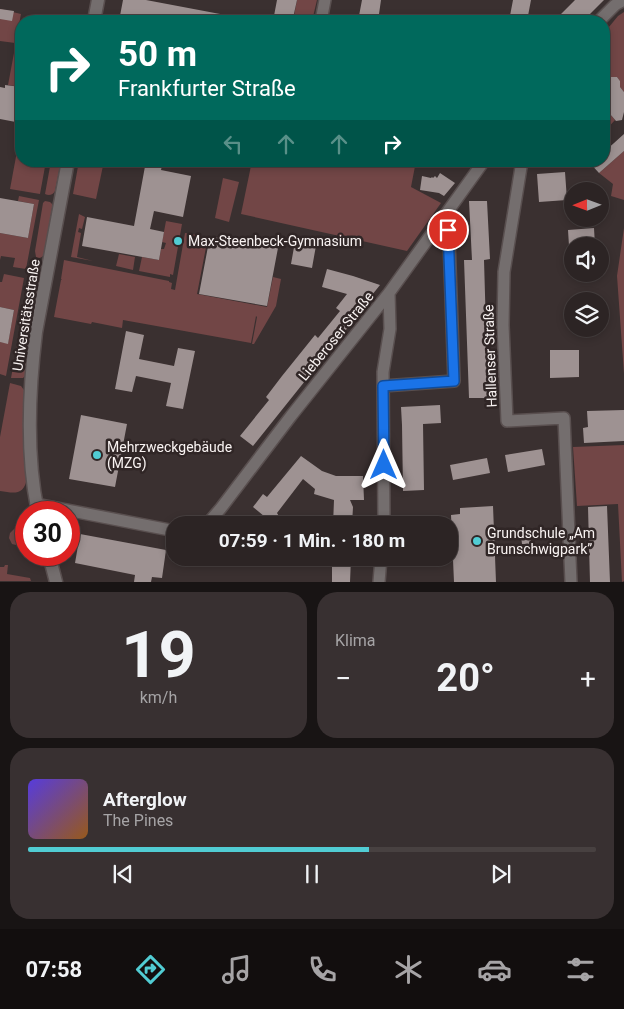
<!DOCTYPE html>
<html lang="de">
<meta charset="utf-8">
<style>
body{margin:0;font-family:Roboto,sans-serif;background:#383031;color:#f1f3f6;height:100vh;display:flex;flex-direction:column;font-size:19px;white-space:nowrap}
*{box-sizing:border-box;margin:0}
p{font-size:16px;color:#a6a4a6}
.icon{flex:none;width:28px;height:28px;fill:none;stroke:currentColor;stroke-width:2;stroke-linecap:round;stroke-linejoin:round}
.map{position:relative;height:582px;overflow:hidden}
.details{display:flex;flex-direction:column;gap:10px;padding:10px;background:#181414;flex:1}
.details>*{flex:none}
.top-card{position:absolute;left:15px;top:15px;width:595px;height:152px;border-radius:20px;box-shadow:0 2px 8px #0003,0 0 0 1px #484141;background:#00695c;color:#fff;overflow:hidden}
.needle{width:32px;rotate:269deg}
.fabs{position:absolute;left:564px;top:182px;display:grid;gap:10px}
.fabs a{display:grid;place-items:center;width:45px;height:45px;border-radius:50%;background:#2c2424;box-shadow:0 2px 8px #0003,0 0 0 1px #484141;font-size:25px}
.speed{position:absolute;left:15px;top:501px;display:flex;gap:10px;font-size:25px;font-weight:700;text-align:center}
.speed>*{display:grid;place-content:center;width:65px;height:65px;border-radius:50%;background:#2c2424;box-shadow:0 2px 8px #0003,0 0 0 1px #484141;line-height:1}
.speed .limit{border:8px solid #d22;background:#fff;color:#111}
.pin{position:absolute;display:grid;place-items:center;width:42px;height:42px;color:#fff;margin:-21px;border:2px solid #fff;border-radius:50%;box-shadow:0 1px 5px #0007}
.me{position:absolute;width:55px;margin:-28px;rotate:0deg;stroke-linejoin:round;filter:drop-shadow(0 0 4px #0008)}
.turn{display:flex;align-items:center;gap:18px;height:105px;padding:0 20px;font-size:22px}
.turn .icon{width:65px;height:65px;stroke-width:2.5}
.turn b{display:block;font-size:35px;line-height:42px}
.lanes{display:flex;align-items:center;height:48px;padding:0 20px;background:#0003;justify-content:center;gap:25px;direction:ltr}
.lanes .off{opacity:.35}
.big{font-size:38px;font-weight:700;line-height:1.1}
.details .widget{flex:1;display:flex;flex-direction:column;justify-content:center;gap:8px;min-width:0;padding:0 18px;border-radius:20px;background:#383031}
.details .dial{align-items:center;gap:0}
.dial b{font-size:65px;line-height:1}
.song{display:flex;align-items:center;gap:15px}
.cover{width:60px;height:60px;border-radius:8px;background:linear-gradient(135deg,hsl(250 70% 55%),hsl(30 70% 35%))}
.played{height:5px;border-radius:2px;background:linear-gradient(90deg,#51ccd3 60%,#484141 60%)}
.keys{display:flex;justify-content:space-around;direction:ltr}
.heat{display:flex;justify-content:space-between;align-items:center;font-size:28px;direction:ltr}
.details .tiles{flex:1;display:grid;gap:10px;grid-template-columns:1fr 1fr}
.widget:last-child{grid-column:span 2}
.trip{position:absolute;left:166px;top:516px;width:292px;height:50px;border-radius:20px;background:#2c2424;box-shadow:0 2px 8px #0003,0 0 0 1px #484141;font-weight:700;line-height:50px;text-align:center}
.menu{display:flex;height:80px;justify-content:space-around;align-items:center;background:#120e0e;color:#a6a4a6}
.menu .icon{width:35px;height:35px}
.menu .current{color:#51ccd3}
.menu b{font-size:22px;color:#f1f3f6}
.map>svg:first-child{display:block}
.green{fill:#724646}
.building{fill:#9e9292}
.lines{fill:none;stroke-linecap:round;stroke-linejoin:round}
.minor-casing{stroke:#594f4f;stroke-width:14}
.tertiary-casing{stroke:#594f4f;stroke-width:15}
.minor{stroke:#746e6e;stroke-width:11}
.tertiary{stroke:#746e6e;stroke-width:12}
.route-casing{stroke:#114b97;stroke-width:12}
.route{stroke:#1a73e8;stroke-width:9}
.poi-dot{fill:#51ccd3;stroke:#302626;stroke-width:2}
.labels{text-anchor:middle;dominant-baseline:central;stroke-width:5;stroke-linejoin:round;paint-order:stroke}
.poi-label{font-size:14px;fill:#f9f3f2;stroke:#302626;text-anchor:start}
.street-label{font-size:14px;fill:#f9f3f2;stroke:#302626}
</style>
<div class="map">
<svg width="624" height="582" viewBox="0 0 624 582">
<rect width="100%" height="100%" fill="#3a3030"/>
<!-- green -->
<path class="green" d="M297 0H317L312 21H293Z
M0 9 21 14 16 40 15 43 0 41Z
M624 12V92L618 85 620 83V81L617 77 612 79 604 69V33L618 16Z
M14 53 21 55V87L8 85Z
M604 107 615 120 604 132Z
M20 135H21V161H46L40 194 10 189Z
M624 151V200L611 196 613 184 599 173Z
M51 161H61L55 191C53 195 49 196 45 194Z
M79 161H104L96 199 73 194Z
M252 161H416L411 187 441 203 407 251 241 214Z
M223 178 239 182 229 222 215 218Z
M19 196 39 200 26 269 13 267 15 258 1 256 0 260V233L28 238 34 204 18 201Z
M45 201 50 202 52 204V208L44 255C41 258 39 259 36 257L35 251 43 203Z
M79 214 85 217 82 229 79 228 78 232 81 233 77 257 93 261 71 257Z
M166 221 182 224 173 275 170 274V277L139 271 142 257 159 260 161 249H164L166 243 162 242Z
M624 228V374L617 276Z
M185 233 208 237 197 294 267 307 273 277 281 279 276 306 254 344H252L257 317 256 316 251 343 123 320 122 328 92 322 91 324 54 317 61 280H62L61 279 64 260 169 281V282L172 283 171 289 175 290Z
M119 254 135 257 133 270 116 266Z
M4 274 24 278 6 376 0 374V342L8 343 14 310 0 307V282H2Z
M29 295C34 295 35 297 35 301L27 348 25 376 23 378H11L25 301Z
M10 383 21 386 24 390V422L27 478C24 496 14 493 0 491V437Z
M624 445V581L622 582 618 504 577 506 573 447Z
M16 527H20L26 534V540L20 546 12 544 9 538 10 533Z
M5 565H8L7 574 30 578 31 581H0V567H4Z"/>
<!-- building -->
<path class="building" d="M123 0H146L236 17 235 21H119Z
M277 0H297L293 18H292V21H273Z
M362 0H381L378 21H358Z
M513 0H531L527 21H509Z
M575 0H604L583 21H570L561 14Z
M0 9 14 11 12 21 0 19Z
M604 69 611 77H617L620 81V87L624 92V112L622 120 616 121 604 107Z
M5 85 21 87V123L0 119V87L5 88Z
M624 134V151L599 173 588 161H604V152Z
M146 161H163L161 170 191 176 183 217 154 211 150 229 164 232 159 260 82 246 87 217 134 226Z
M565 172 567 200 539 202 537 174Z
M440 173 455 183 444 196 439 193 420 190 422 176 431 178 432 177 433 178 435 176 437 178Z
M0 198 34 204 28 238 0 233Z
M469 201H487L490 259 484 260 488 398H469L464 260H472Z
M594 228 595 246H569L568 230Z
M210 236 278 248 267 306 199 294Z
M296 236 317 240 312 268 291 264Z
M327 269 353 276 380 285 348 325 349 326 253 446 240 436 269 400 266 397 282 376 315 335 318 338 340 311 336 308 347 294 322 287Z
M0 307 14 310 8 344 0 342Z
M126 331 144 335 139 359 174 366 178 348 195 351 183 409 166 406 171 383 136 376 132 392 115 389Z
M550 350H579V377L550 378Z
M440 405 441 423 423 424 424 490 403 491 402 425 401 407Z
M624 410V441L584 443 583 428 588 427 587 411Z
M81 415 127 424 115 487 69 479Z
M542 449 545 465 508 472 505 455Z
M301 456 322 471 336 476H363L364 500H350L353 507 352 525H333L334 500 314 494 315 489 303 479 277 513 280 518H273L270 521 253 507 263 494 267 497Z
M487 458 490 473 453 480 450 465Z
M493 506 496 582H454L451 515 460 514V508Z
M607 506 610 582H590L588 507Z
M80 534 166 550 162 578 152 577 151 582H134L135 575 75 563Z
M530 534 531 544H522L521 535Z
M332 558H351L350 582H332Z"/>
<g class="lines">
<!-- minor casing -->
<g class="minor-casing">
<path id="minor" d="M321 21 325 0
M599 21 615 5 624 0
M522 161 504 272 503 325 507 421 564 418 571 582
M383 386 454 381 448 211
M36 504 175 531
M205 525 210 521 221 508 291 416 389 293 484 161
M384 525 383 372 390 329 389 293
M379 582 381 558"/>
</g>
<!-- tertiary casing -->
<g class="tertiary-casing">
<path id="tertiary" d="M94 21 98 0
M38 512C26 456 29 389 36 332L68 161
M49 555 56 582"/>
</g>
<!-- minor -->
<use href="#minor" class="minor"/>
<!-- tertiary -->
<use href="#tertiary" class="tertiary"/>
</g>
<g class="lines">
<!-- route casing -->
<g class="route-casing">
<path id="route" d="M384 465 383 386 454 381 448 230"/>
</g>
<!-- route -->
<use href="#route" class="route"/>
</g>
<!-- markers -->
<g class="poi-dot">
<circle cx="178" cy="241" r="5"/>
<circle cx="97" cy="455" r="5"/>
<circle cx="477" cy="541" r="5"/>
</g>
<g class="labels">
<!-- poi labels -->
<g class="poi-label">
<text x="188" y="241">Max-Steenbeck-Gymnasium</text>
<text x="107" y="447">Mehrzweckgebäude<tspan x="107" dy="16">(MZG)</tspan></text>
<text x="487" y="533">Grundschule „Am<tspan x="487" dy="16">Brunschwigpark”</tspan></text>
</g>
<!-- street labels -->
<g class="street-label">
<text transform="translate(26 315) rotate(-81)">Universitätsstraße</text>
<text transform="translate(336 336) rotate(-51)">Lieberoser Straße</text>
<text transform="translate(490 356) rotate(-92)">Hallenser Straße</text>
</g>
</g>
</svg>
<div class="fabs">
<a><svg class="needle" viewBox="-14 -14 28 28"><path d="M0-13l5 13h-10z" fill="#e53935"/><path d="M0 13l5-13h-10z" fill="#a6a4a6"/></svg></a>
<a><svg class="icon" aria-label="sound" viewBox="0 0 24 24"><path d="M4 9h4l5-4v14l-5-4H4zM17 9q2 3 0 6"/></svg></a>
<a><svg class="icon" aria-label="layers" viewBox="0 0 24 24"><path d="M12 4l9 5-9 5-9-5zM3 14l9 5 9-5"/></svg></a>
</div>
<div class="speed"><div class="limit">30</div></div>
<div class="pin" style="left:448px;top:230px;background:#d93025"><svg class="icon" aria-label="arrive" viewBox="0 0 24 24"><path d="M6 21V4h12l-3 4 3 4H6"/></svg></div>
<svg class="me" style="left:384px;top:465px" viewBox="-20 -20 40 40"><path d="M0-17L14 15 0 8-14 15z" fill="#1a73e8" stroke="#fff" stroke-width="4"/></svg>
<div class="trip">07:59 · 1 Min. · 180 m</div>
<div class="top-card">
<div class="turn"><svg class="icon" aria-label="right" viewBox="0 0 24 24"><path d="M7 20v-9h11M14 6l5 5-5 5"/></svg><div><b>50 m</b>Frankfurter Straße</div></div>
<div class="lanes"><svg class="icon off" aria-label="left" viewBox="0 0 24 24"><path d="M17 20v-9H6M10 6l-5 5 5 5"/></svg><svg class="icon off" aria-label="ahead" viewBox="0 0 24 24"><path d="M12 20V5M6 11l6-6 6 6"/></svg><svg class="icon off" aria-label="ahead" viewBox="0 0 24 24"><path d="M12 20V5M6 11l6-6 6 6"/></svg><svg class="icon" aria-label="right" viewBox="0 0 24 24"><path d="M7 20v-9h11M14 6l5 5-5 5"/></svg></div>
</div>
</div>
<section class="details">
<div class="tiles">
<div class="widget dial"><b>19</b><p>km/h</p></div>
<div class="widget"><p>Klima</p>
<div class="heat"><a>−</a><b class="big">20°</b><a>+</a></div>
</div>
<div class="widget">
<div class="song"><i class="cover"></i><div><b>Afterglow</b><p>The Pines</p></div></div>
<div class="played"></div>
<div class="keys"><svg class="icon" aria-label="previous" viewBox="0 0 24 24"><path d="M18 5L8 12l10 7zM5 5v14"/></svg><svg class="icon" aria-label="pause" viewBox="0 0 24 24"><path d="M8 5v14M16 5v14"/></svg><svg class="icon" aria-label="next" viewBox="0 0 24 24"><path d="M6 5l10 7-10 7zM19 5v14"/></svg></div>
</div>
</div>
</section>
<nav class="menu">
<b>07:58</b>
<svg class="icon current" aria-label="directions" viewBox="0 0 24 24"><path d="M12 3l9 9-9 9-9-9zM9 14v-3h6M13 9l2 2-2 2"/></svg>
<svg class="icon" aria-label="music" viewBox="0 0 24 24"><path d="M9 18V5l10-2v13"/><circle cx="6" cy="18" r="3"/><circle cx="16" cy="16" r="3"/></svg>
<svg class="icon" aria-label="phone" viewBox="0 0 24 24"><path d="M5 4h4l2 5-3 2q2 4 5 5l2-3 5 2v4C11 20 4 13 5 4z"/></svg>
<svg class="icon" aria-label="climate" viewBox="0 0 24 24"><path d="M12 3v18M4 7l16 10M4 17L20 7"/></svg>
<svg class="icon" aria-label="car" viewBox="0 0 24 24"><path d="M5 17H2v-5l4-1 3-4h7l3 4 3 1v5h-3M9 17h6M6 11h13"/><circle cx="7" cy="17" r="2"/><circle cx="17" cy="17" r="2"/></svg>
<svg class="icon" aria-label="filters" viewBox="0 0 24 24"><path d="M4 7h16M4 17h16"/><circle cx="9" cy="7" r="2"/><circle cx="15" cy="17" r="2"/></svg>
</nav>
